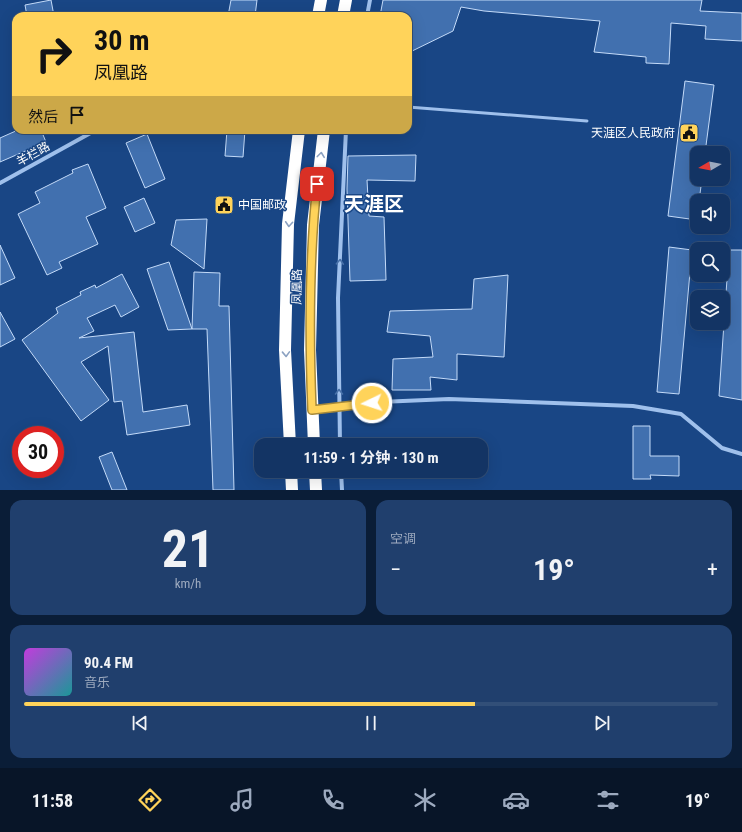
<!DOCTYPE html>
<html lang="zh">
<meta charset="utf-8">
<style>
body{margin:0;font-family:"Roboto Condensed","Noto Sans SC",sans-serif;background:#203f6d;color:#f1f3f6;height:100vh;display:flex;flex-direction:column;font-size:15px;white-space:nowrap}
*{box-sizing:border-box;margin:0}
p{font-size:13px;color:#9daabf}
.icon{flex:none;width:22px;height:22px;fill:none;stroke:currentColor;stroke-width:2;stroke-linecap:round;stroke-linejoin:round}
.map{position:relative;height:490px;overflow:hidden}
.sheet{display:flex;flex-direction:column;gap:10px;padding:10px;background:#0a1d37;flex:1}
.sheet>*{flex:none}
.hud{position:absolute;left:12px;top:12px;width:400px;height:122px;border-radius:12px;box-shadow:0 4px 16px #0002,0 0 0 1px #324f78;background:#ffd35a;color:#111;overflow:hidden}
.needle{width:26px;rotate:260deg}
.fabs{position:absolute;left:690px;top:146px;display:grid;gap:8px}
.fabs a{display:grid;place-items:center;width:40px;height:40px;border-radius:8px;background:#133464;box-shadow:0 4px 16px #0002,0 0 0 1px #324f78;font-size:20px}
.speed{position:absolute;left:12px;top:426px;display:flex;gap:8px;font-size:20px;font-weight:700;text-align:center}
.speed>*{display:grid;place-content:center;width:52px;height:52px;border-radius:50%;background:#133464;box-shadow:0 4px 16px #0002,0 0 0 1px #324f78;line-height:1}
.speed .limit{border:6px solid #d22;background:#fff;color:#111}
.pin{position:absolute;display:grid;place-items:center;width:34px;height:34px;color:#fff;margin:-17px;border-radius:8px;box-shadow:0 2px 6px #0006}
.me{position:absolute;width:44px;margin:-22px;rotate:266deg;stroke-linejoin:round;filter:drop-shadow(0 0 3px #0008)}
.turn{display:flex;align-items:center;gap:14px;height:84px;padding:0 16px;font-size:18px}
.turn .icon{width:52px;height:52px;stroke-width:2.5}
.turn b{display:block;font-size:28px;line-height:34px}
.then{display:flex;align-items:center;height:38px;padding:0 16px;background:#0003;gap:8px;font-size:15px}
.big{font-size:30px;font-weight:700;line-height:1.1}
.sheet .card{flex:1;display:flex;flex-direction:column;justify-content:center;gap:6px;min-width:0;padding:0 14px;border-radius:12px;background:#203f6d}
.sheet .dial{align-items:center;gap:0}
.dial b{font-size:52px;line-height:1}
.song{display:flex;align-items:center;gap:12px}
.cover{width:48px;height:48px;border-radius:6px;background:linear-gradient(135deg,hsl(290 70% 55%),hsl(180 70% 35%))}
.played{height:4px;border-radius:2px;background:linear-gradient(90deg,#ffd35a 65%,#324f78 65%)}
.keys{display:flex;justify-content:space-around;direction:ltr}
.heat{display:flex;justify-content:space-between;align-items:center;font-size:22px;direction:ltr}
.sheet .tiles{flex:1;display:grid;gap:10px;grid-template-columns:1fr 1fr}
.card:last-child{grid-column:span 2}
.trip{position:absolute;left:254px;top:438px;width:234px;height:40px;border-radius:12px;background:#133464;box-shadow:0 4px 16px #0002,0 0 0 1px #324f78;font-weight:700;line-height:40px;text-align:center}
.menu{display:flex;height:64px;justify-content:space-around;align-items:center;background:#081528;color:#9daabf}
.menu .icon{width:28px;height:28px}
.menu .active{color:#ffd35a}
.menu b{font-size:18px;color:#f1f3f6}
.map>svg:first-child{display:block}
.building{fill:#4170af;stroke:#c4dbf9}
.lines{fill:none;stroke-linecap:round;stroke-linejoin:round}
.lane{stroke:#9fc0ec;stroke-width:3}
.street{stroke:#9fc0ec;stroke-width:4}
.highway{stroke:#fff;stroke-width:12}
.oneway{stroke:#8ca2c2}
.oneway2{stroke:#4871a9}
.route-casing{stroke:#a6893a;stroke-width:10}
.route{stroke:#ffd35a;stroke-width:7}
.labels{text-anchor:middle;dominant-baseline:central;stroke-width:3;stroke-linejoin:round;paint-order:stroke}
.poi-label{font-size:12px;fill:#fff;stroke:#194685;text-anchor:end}
.street-label{font-size:12px;fill:#fff;stroke:#194685}
.town-label{font-size:20px;font-weight:bold;fill:#fff;stroke:#194685}
</style>
<div class="map">
<svg width="742" height="490" viewBox="0 0 742 490">
<rect width="100%" height="100%" fill="#194685"/>
<!-- building -->
<path class="building" d="M51 0 54 16H27L25 5Z
M231 0H257L255 16H228Z
M383 0H702L700 11 742 13V41L705 39 706 26 671 23 669 64 646 63V57L594 52 600 21 484 11 461 7 453 31 408 53V16H380Z
M685 81 714 85 705 153H697V179H702L699 201H697V220L668 216Z
M18 130H41L46 142 0 162V138Z
M227 130H245L243 157 225 156Z
M147 134 165 179 145 188 126 143Z
M416 155 415 181 367 180 369 216 384 217 386 280 350 281 347 189 348 156Z
M88 164 106 208 86 217 98 244 59 262 62 268 47 275 18 214 40 203 35 192 73 173 72 170Z
M144 198 155 223 135 232 124 207Z
M207 219 204 269 171 245 176 220Z
M0 245 15 278 0 285Z
M669 247 692 250 679 394 657 392Z
M729 250H742V400L719 396Z
M169 262 192 329 168 330 147 269Z
M194 272 220 273 219 306H229L234 490H213L207 329H192Z
M122 274 139 307 121 317 115 305 87 318 94 331 79 338 134 332 143 412 187 405 190 425 127 435 122 401 114 402 108 346 81 362 109 400 81 421 22 340 58 313 56 308 81 295 80 292 95 285 96 288Z
M508 275 504 357 457 354V380L430 377 431 390H392L393 359 433 357 430 336 387 332 390 311 472 309 474 279Z
M0 312 15 339 0 347Z
M633 426H650V456H679V476L650 475 651 479H633Z
M112 452 127 490H112L99 457Z"/>
<g class="lines">
<!-- lane -->
<path class="lane" d="M408 107 587 121"/>
<!-- street -->
<path class="street" d="M367 16 370 0
M0 183 96 130
M315 410 357 403 449 399 633 406 681 414 722 448 742 454
M340 445 338 298 346 130
M341 471 342 490"/>
<!-- highway -->
<path class="highway" d="M318 16 321 0
M343 16 346 0
M290 445 285 350 288 224 299 130
M314 445 310 350 313 225 324 130
M291 471 292 490
M315 471 316 490"/>
</g>
<!-- one-way arrows -->
<defs><path id="oneway-chevron" d="M-2-3.5L2.5 0L-2 3.5" fill="none" stroke-width="1.6" stroke-linecap="round" stroke-linejoin="round"/></defs>
<g class="oneway">
<use href="#oneway-chevron" transform="translate(321 155) rotate(-83)"/>
<use href="#oneway-chevron" transform="translate(289 224) rotate(94)"/>
<use href="#oneway-chevron" transform="translate(286 354) rotate(88)"/>
</g>
<g class="oneway2">
<use href="#oneway-chevron" transform="translate(340 262) rotate(-87)"/>
<use href="#oneway-chevron" transform="translate(339 392) rotate(-90)"/>
</g>
<g class="lines">
<!-- route casing -->
<g class="route-casing">
<path id="route" d="M317 184C309 259 309 335 312 410L372 403"/>
</g>
<!-- route -->
<use href="#route" class="route"/>
</g>
<!-- icons -->
<defs>
<g id="civic-square" transform="scale(1)"><rect x="-9" y="-9" width="18" height="18" rx="4" fill="#ffd35a" stroke="#194685"/><path d="M-.6-6.5H3V-4.5H.6V-3L4-1V1h2V6H-6V1h2V-1L-.6-3ZM-1.2 2.5V6h2.4V2.5Z" fill="#111"/></g>
</defs>
<g fill-rule="evenodd">
<use href="#civic-square" x="689" y="133"/>
<use href="#civic-square" x="224" y="205"/>
</g>
<g class="labels">
<!-- poi labels -->
<g class="poi-label">
<text x="675" y="133">天涯区人民政府</text>
<text x="238" y="205" text-anchor="start">中国邮政</text>
</g>
<!-- street labels -->
<g class="street-label">
<text transform="translate(33 154) rotate(-29)">羊栏路</text>
<text transform="translate(297 287) rotate(-89)">凤凰路</text>
</g>
<!-- town labels -->
<g class="town-label">
<text x="374" y="204">天涯区</text>
</g>
</g>
</svg>
<div class="fabs">
<a><svg class="needle" viewBox="-14 -14 28 28"><path d="M0-13l5 13h-10z" fill="#e53935"/><path d="M0 13l5-13h-10z" fill="#9daabf"/></svg></a>
<a><svg class="icon" aria-label="sound" viewBox="0 0 24 24"><path d="M4 9h4l5-4v14l-5-4H4zM17 9q2 3 0 6"/></svg></a>
<a><svg class="icon" aria-label="search" viewBox="0 0 24 24"><circle cx="10" cy="10" r="6"/><path d="M15 15l6 6"/></svg></a>
<a><svg class="icon" aria-label="layers" viewBox="0 0 24 24"><path d="M12 4l9 5-9 5-9-5zM3 14l9 5 9-5"/></svg></a>
</div>
<div class="speed"><div class="limit">30</div></div>
<div class="pin" style="left:317px;top:184px;background:#d93025"><svg class="icon" aria-label="arrive" viewBox="0 0 24 24"><path d="M6 21V4h12l-3 4 3 4H6"/></svg></div>
<svg class="me" style="left:372px;top:403px" viewBox="-20 -20 40 40"><circle r="17" fill="#ffd35a" stroke="#fff" stroke-width="3"/><path d="M0-11L8 9 0 5-8 9z" fill="#fff"/></svg>
<div class="trip">11:59 · 1 分钟 · 130 m</div>
<div class="hud">
<div class="turn"><svg class="icon" aria-label="right" viewBox="0 0 24 24"><path d="M7 20v-9h11M14 6l5 5-5 5"/></svg><div><b>30 m</b>凤凰路</div></div>
<div class="then">然后<svg class="icon" aria-label="arrive" viewBox="0 0 24 24"><path d="M6 21V4h12l-3 4 3 4H6"/></svg></div>
</div>
</div>
<section class="sheet">
<div class="tiles">
<div class="card dial"><b>21</b><p>km/h</p></div>
<div class="card"><p>空调</p>
<div class="heat"><a>−</a><b class="big">19°</b><a>+</a></div>
</div>
<div class="card">
<div class="song"><i class="cover"></i><div><b>90.4 FM</b><p>音乐</p></div></div>
<div class="played"></div>
<div class="keys"><svg class="icon" aria-label="previous" viewBox="0 0 24 24"><path d="M18 5L8 12l10 7zM5 5v14"/></svg><svg class="icon" aria-label="pause" viewBox="0 0 24 24"><path d="M8 5v14M16 5v14"/></svg><svg class="icon" aria-label="next" viewBox="0 0 24 24"><path d="M6 5l10 7-10 7zM19 5v14"/></svg></div>
</div>
</div>
</section>
<nav class="menu">
<b>11:58</b>
<svg class="icon active" aria-label="directions" viewBox="0 0 24 24"><path d="M12 3l9 9-9 9-9-9zM9 14v-3h6M13 9l2 2-2 2"/></svg>
<svg class="icon" aria-label="music" viewBox="0 0 24 24"><path d="M9 18V5l10-2v13"/><circle cx="6" cy="18" r="3"/><circle cx="16" cy="16" r="3"/></svg>
<svg class="icon" aria-label="phone" viewBox="0 0 24 24"><path d="M5 4h4l2 5-3 2q2 4 5 5l2-3 5 2v4C11 20 4 13 5 4z"/></svg>
<svg class="icon" aria-label="climate" viewBox="0 0 24 24"><path d="M12 3v18M4 7l16 10M4 17L20 7"/></svg>
<svg class="icon" aria-label="car" viewBox="0 0 24 24"><path d="M5 17H2v-5l4-1 3-4h7l3 4 3 1v5h-3M9 17h6M6 11h13"/><circle cx="7" cy="17" r="2"/><circle cx="17" cy="17" r="2"/></svg>
<svg class="icon" aria-label="filters" viewBox="0 0 24 24"><path d="M4 7h16M4 17h16"/><circle cx="9" cy="7" r="2"/><circle cx="15" cy="17" r="2"/></svg>
<b>19°</b>
</nav>
